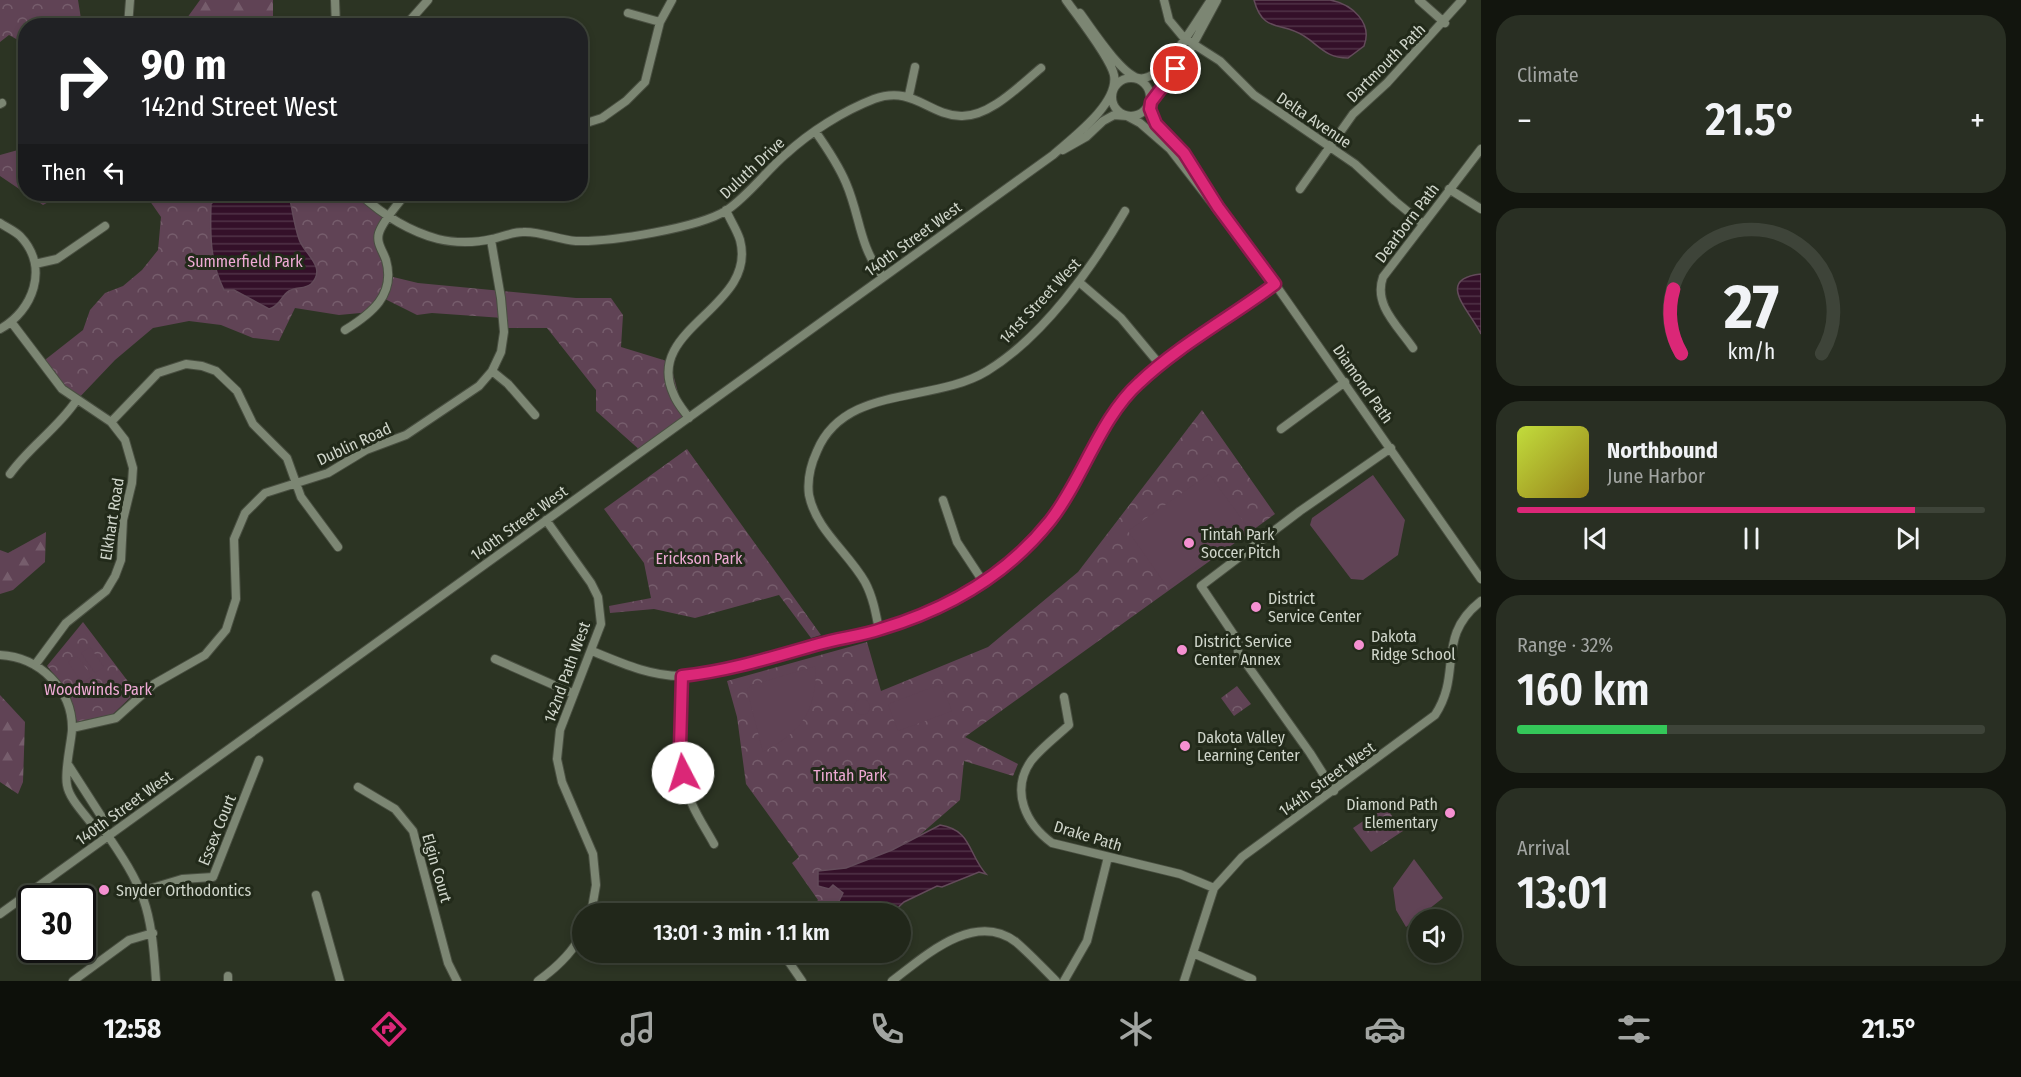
<!DOCTYPE html>
<meta charset="utf-8">
<style>
body{margin:0;font-family:"Fira Sans Condensed",sans-serif;background:#292f23;color:#f1f3f6;height:100vh;display:flex;flex-direction:column;font-size:22px;white-space:nowrap}
*{box-sizing:border-box;margin:0}
p{font-size:20px;color:#a2a5a2}
.icon{flex:none;width:33px;height:33px;fill:none;stroke:currentColor;stroke-width:2;stroke-linecap:round;stroke-linejoin:round}
.map{position:relative;flex:1;overflow:hidden}
.drawer{display:flex;flex-direction:column;gap:15px;padding:15px;background:#12150e;width:540px}
.drawer>*{flex:none}
.top-card{position:absolute;left:18px;top:18px;width:570px;height:183px;border-radius:24px;box-shadow:0 3px 9px #0003,0 0 0 2px #3e4439;background:#202124;color:#fff;overflow:hidden}
.fabs{position:absolute;left:1408px;top:909px;display:grid;gap:12px}
.fabs a{display:grid;place-items:center;width:54px;height:54px;border-radius:50%;background:#21271a;box-shadow:0 3px 9px #0003,0 0 0 2px #3e4439;font-size:30px}
.speed{position:absolute;left:18px;top:885px;display:flex;gap:12px;font-size:30px;font-weight:700;text-align:center}
.speed>*{display:grid;place-content:center;width:78px;height:78px;border-radius:50%;background:#21271a;box-shadow:0 3px 9px #0003,0 0 0 2px #3e4439;line-height:1}
.speed .limit{border:3px solid #111;border-radius:9px;background:#fff;color:#111}
.pin{position:absolute;display:grid;place-items:center;width:51px;height:51px;color:#fff;margin:-26px;border:3px solid #fff;border-radius:50%;box-shadow:0 2px 6px #0007}
.me{position:absolute;width:66px;margin:-33px;rotate:355deg;stroke-linejoin:round;filter:drop-shadow(0 0 4px #0008)}
.turn{display:flex;align-items:center;gap:21px;height:126px;padding:0 24px;font-size:27px}
.turn .icon{width:78px;height:78px;stroke-width:2.5}
.turn b{display:block;font-size:42px;line-height:51px}
.then{display:flex;align-items:center;height:57px;padding:0 24px;background:#0003;gap:12px;font-size:22px}
.big{font-size:45px;font-weight:600;line-height:1.1}
.drawer .widget{flex:1;display:flex;flex-direction:column;justify-content:center;gap:9px;min-width:0;padding:0 21px;border-radius:24px;background:#292f23}
.drawer .dial{align-items:center;gap:0}
.dial svg{height:156px;overflow:visible;fill:none;stroke:#3e4439;stroke-width:7;stroke-linecap:round;text-anchor:middle}
.dial text{fill:#f1f3f6;stroke:none}
.song{display:flex;align-items:center;gap:18px}
.cover{width:72px;height:72px;border-radius:9px;background:linear-gradient(135deg,hsl(70 70% 55%),hsl(50 70% 35%))}
.played{height:6px;border-radius:3px;background:linear-gradient(90deg,#db2777 85%,#3e4439 85%)}
.keys{display:flex;justify-content:space-around;direction:ltr}
.heat{display:flex;justify-content:space-between;align-items:center;font-size:33px;direction:ltr}
.charge{height:9px;border-radius:4px;background:linear-gradient(90deg,#34c759 32%,#3e4439 0)}
.trip{position:absolute;left:572px;top:903px;width:339px;height:60px;border-radius:30px;background:#21271a;box-shadow:0 3px 9px #0003,0 0 0 2px #3e4439;font-weight:600;line-height:60px;text-align:center}
.dock{display:flex;height:96px;justify-content:space-around;align-items:center;background:#0d100a;color:#a2a5a2}
.dock .icon{width:42px;height:42px}
.dock .active{color:#db2777}
.dock b{font-size:27px;color:#f1f3f6}
main{display:flex;flex:1;min-height:0}
.map>svg:first-child{display:block}
.forest{fill:url(#forest-firs)}
.park{fill:url(#park-crowns)}
.pitch{fill:#604355}
.water{fill:url(#water-rules);stroke:#634b5a;stroke-width:1.5}
.lines{fill:none;stroke-linecap:round;stroke-linejoin:round}
.minor-casing{stroke:#494f41;stroke-width:10}
.minor{stroke:#7c8673;stroke-width:8}
.route-casing{stroke:#8e194d;stroke-width:15}
.route{stroke:#db2777;stroke-width:10}
.poi-dot{fill:#f590d1;stroke:#222a1a;stroke-width:2}
.labels{text-anchor:middle;dominant-baseline:central;stroke-width:6;stroke-linejoin:round;paint-order:stroke}
.street-label{font-size:16px;fill:#d0d6cb;stroke:#222a1a}
.park-label{font-size:16px;fill:#efaad5;stroke:#222a1a}
.poi-label{font-size:16px;fill:#d0d6cb;stroke:#222a1a;text-anchor:start}
</style>
<main>
<div class="map">
<svg width="1481" height="981" viewBox="0 0 1481 981">
<defs>
<pattern id="forest-firs" width="22" height="20" patternUnits="userSpaceOnUse" patternTransform="scale(1.5)"><rect width="22" height="20" fill="#604355"/><path d="M5 1l3.5 6h-7zM16 11l3.5 6h-7z" fill="#765d6c"/></pattern>
<pattern id="park-crowns" width="20" height="18" patternUnits="userSpaceOnUse" patternTransform="scale(1.5)"><rect width="20" height="18" fill="#604355"/><path d="M2 6a3 3 0 1 1 6 0M12 15a3 3 0 1 1 6 0" fill="none" stroke="#765d6c"/></pattern>
<pattern id="water-rules" width="6" height="5" patternUnits="userSpaceOnUse" patternTransform="scale(1.5)"><rect width="6" height="5" fill="#341029"/><path d="M0 2.5h6" fill="none" stroke="#503247"/></pattern>
</defs>
<rect width="100%" height="100%" fill="#2c3423"/>
<!-- forest -->
<path class="forest" d="M200 0H273V25H190L187 18Z
M46 532 45 562 13 590 0 594V550L8 553Z
M0 695 25 722 23 782 18 794 0 782Z"/>
<!-- park -->
<path class="park" d="M0 0H78L82 25 26 26 25 44 9 35 0 42Z
M25 148 26 194H63L43 205 0 176V155Z
M145 194H190L196 201 206 194H370L389 218 379 233 389 276 418 283 576 298H611L623 315 621 347 670 362 682 408 689 418 642 452 596 411V390L547 328H504L503 318 432 313 417 315 383 298 371 312 339 315 295 308 279 341 253 338 221 325 189 321 153 328 115 360 76 401 41 363 83 330 90 310 105 293 123 286 142 270 158 250 161 217Z
M1202 410 1275 514 965 737 1018 764 1013 776 964 761 960 800 830 913H807L818 900 792 863 799 857 746 784 737 717 727 681 867 642 881 691 988 647 1078 572Z
M687 449 821 635 811 638 779 595 695 618 654 609 610 613 609 606 651 598 644 563 604 509Z
M83 622 136 692 113 714 77 722 67 690 47 666Z
M1237 686 1251 704 1234 716 1221 698Z
M1385 806 1403 831 1371 852 1353 828Z"/>
<!-- pitch -->
<path class="pitch" d="M1209 474 1249 529 1168 588 1128 531Z
M1373 475 1405 520 1398 555 1363 580 1351 579 1310 525 1312 518Z
M90 647 104 667 95 673 81 653Z
M77 656 92 676 82 683 68 662Z
M816 666C816 711 803 731 763 752L747 690 750 686Z
M941 684 952 711 898 731 888 704Z
M854 707a8 8 0 1 1 16 0a8 8 0 1 1-16 0Z
M1414 859 1443 898 1406 927 1396 910 1393 888Z"/>
<!-- water -->
<path class="water" d="M1254 0C1279 0 1306 0 1330 0 1352 4 1373 23 1364 46L1348 58C1326 58 1320 46 1304 36 1282 21 1263 34 1254 0Z
M221 194H289C292 208 294 225 299 239 303 253 328 267 311 284 305 289 296 287 289 291 281 296 280 306 269 309L234 290H224C210 262 210 235 211 204Z
M1481 274V334C1470 311 1434 279 1481 274Z
M940 825C972 830 968 854 986 874L979 872 942 887 937 886 904 902 892 913H833L843 893 833 885 829 889 818 886V871L846 868 892 850Z"/>
<g class="lines">
<!-- minor casing -->
<g class="minor-casing">
<path id="minor" d="M335 0 336 26
M1164 0 1169 20 1184 38 1220 61 1254 95 1355 164 1395 201 1423 224
M1419 0 1445 23
M628 13 660 22
M1080 13C1092 29 1120 73 1138 78 1162 84 1198 18 1211 0
M128 26 130 0
M405 26 428 0
M1112 97a19 19 0 1 1 38 0a19 19 0 1 1-38 0Z
M909 95 915 67
M0 104 2 103
M580 125 602 118 626 101 645 82 660 22 672 0
M815 131C827 148 838 164 846 183 861 218 858 244 883 277
M1063 150 1086 137 1103 121 1114 115 1127 116 1140 123 1170 149 1275 284 1481 579
M1300 189 1353 114 1387 83 1462 0
M1449 189 1481 209
M1208 190 1184 153 1156 124 1150 107 1155 95 1190 50 1217 0
M360 194C382 214 408 231 438 239 454 243 475 243 492 239 502 237 512 232 523 232 541 231 558 240 576 241 610 242 699 228 727 210 749 195 766 171 786 154 810 132 843 111 874 99 913 85 928 115 961 116 990 117 1020 85 1041 68
M0 223C6 227 15 231 20 236 50 267 33 311 0 329
M35 264 57 259 105 226
M1079 282 1121 318 1161 366
M12 323 62 389 111 422 125 440 133 468 132 483 123 520 121 560 115 576 106 591 66 623 35 665
M345 330C371 314 396 295 386 260 383 251 376 243 379 233 383 220 398 205 405 194
M1413 348C1398 326 1373 305 1383 277L1481 149
M492 371 508 384 535 415
M689 418C684 411 677 403 674 395 642 328 758 308 740 240 737 230 730 220 726 210
M111 422 158 373 186 364 202 366 216 371 237 391 253 424 287 458 301 497 338 547
M1281 429 1345 382
M10 474C29 447 57 429 76 401
M943 500 957 542 984 583
M546 520 591 583 598 597 601 624 560 730 557 759 562 782 593 854 596 885 591 914
M879 630C876 614 873 597 865 582 848 552 816 530 809 495 807 480 811 464 817 451 845 384 933 404 987 371 1043 337 1092 268 1125 211
M592 651C621 663 652 677 684 676 724 674 764 660 803 649 895 623 968 612 1036 537 1062 509 1080 476 1098 443 1110 422 1121 399 1139 383 1180 345 1231 317 1275 284
M0 655C39 657 73 689 72 730 71 744 64 772 67 785 69 799 86 815 94 827H102
M495 659 574 694
M682 676C681 719 676 763 692 804 698 818 707 831 714 844
M1064 697 1069 725C1057 736 1041 748 1031 761 1010 791 1026 824 1052 843L1180 874 1214 888
M72 728 116 718 154 684 205 655 226 630 236 599 234 539 245 513 265 493 328 473 366 450 406 435 479 386 492 371 501 352 504 332 501 298 491 240
M69 766 103 819 102 827C145 889 151 905 156 981
M358 787 395 809 413 831 448 963 457 981
M1334 791 1310 753 1238 652V641L1201 586 1300 511 1391 448
M142 891 182 879 213 877 259 760
M316 895 340 981
M0 914 1053 155C1072 138 1119 104 1114 75 1110 57 1078 17 1066 0
M782 952 802 981
M1193 953 1252 979
M228 976V981
M73 981 129 940 153 933
M538 981C556 968 573 953 582 933
M892 981C924 957 974 910 1016 942 1030 954 1043 968 1056 981
M1064 981 1087 941 1108 857
M1184 981 1214 888 1242 857 1435 715C1463 673 1435 637 1481 601"/>
</g>
<!-- minor -->
<use href="#minor" class="minor"/>
</g>
<g class="lines">
<!-- route casing -->
<g class="route-casing">
<path id="route" d="M683 773 680 747 682 676C729 671 773 657 819 644 839 638 861 636 881 629 948 609 1006 576 1050 521 1083 479 1100 418 1139 383 1179 345 1231 317 1275 284L1218 207 1184 153 1156 124 1150 109 1151 102 1176 69"/>
</g>
<!-- route -->
<use href="#route" class="route"/>
</g>
<!-- markers -->
<g class="poi-dot">
<circle cx="1189" cy="543" r="6"/>
<circle cx="1256" cy="607" r="6"/>
<circle cx="1359" cy="645" r="6"/>
<circle cx="1182" cy="650" r="6"/>
<circle cx="1185" cy="746" r="6"/>
<circle cx="1450" cy="813" r="6"/>
<circle cx="104" cy="890" r="6"/>
</g>
<g class="labels">
<!-- street labels -->
<g class="street-label">
<text transform="translate(1386 63) rotate(-45)">Dartmouth Path</text>
<text transform="translate(1314 120) rotate(34)">Delta Avenue</text>
<text transform="translate(752 168) rotate(-43)">Duluth Drive</text>
<text transform="translate(1407 223) rotate(-53)">Dearborn Path</text>
<text transform="translate(913 239) rotate(-36)">140th Street West</text>
<text transform="translate(1040 301) rotate(-47)">141st Street West</text>
<text transform="translate(1363 384) rotate(55)">Diamond Path</text>
<text transform="translate(354 444) rotate(-25)">Dublin Road</text>
<text transform="translate(112 519) rotate(-81)">Elkhart Road</text>
<text transform="translate(519 523) rotate(-36)">140th Street West</text>
<text transform="translate(567 672) rotate(-70)">142nd Path West</text>
<text transform="translate(1327 779) rotate(-36)">144th Street West</text>
<text transform="translate(124 808) rotate(-36)">140th Street West</text>
<text transform="translate(217 830) rotate(-68)">Essex Court</text>
<text transform="translate(1088 836) rotate(17)">Drake Path</text>
<text transform="translate(437 868) rotate(74)">Elgin Court</text>
</g>
<!-- park labels -->
<g class="park-label">
<text x="245" y="261">Summerfield Park</text>
<text x="699" y="558">Erickson Park</text>
<text x="98" y="689">Woodwinds Park</text>
<text x="850" y="775">Tintah Park</text>
</g>
<!-- poi labels -->
<g class="poi-label">
<text x="1201" y="534">Tintah Park<tspan x="1201" dy="18">Soccer Pitch</tspan></text>
<text x="1268" y="598">District<tspan x="1268" dy="18">Service Center</tspan></text>
<text x="1371" y="636">Dakota<tspan x="1371" dy="18">Ridge School</tspan></text>
<text x="1194" y="641">District Service<tspan x="1194" dy="18">Center Annex</tspan></text>
<text x="1197" y="737">Dakota Valley<tspan x="1197" dy="18">Learning Center</tspan></text>
<text x="1438" y="804" text-anchor="end">Diamond Path<tspan x="1438" dy="18">Elementary</tspan></text>
<text x="116" y="890">Snyder Orthodontics</text>
</g>
</g>
</svg>
<div class="fabs">
<a><svg class="icon" aria-label="sound" viewBox="0 0 24 24"><path d="M4 9h4l5-4v14l-5-4H4zM17 9q2 3 0 6"/></svg></a>
</div>
<div class="speed"><div class="limit">30</div></div>
<div class="pin" style="left:1176px;top:69px;background:#d93025"><svg class="icon" aria-label="arrive" viewBox="0 0 24 24"><path d="M6 21V4h12l-3 4 3 4H6"/></svg></div>
<svg class="me" style="left:683px;top:773px" viewBox="-20 -20 40 40"><circle r="19" fill="#fff"/><path d="M0-13L10 11 0 6-10 11z" fill="#db2777"/></svg>
<div class="trip">13:01 · 3 min · 1.1 km</div>
<div class="top-card">
<div class="turn"><svg class="icon" aria-label="right" viewBox="0 0 24 24"><path d="M7 20v-9h11M14 6l5 5-5 5"/></svg><div><b>90 m</b>142nd Street West</div></div>
<div class="then">Then<svg class="icon" aria-label="left" viewBox="0 0 24 24"><path d="M17 20v-9H6M10 6l-5 5 5 5"/></svg></div>
</div>
</div>
<section class="drawer">
<div class="widget"><p>Climate</p>
<div class="heat"><a>−</a><b class="big">21.5°</b><a>+</a></div>
</div>
<div class="widget dial"><svg viewBox="0 0 100 80">
<path d="M14 69A42 42 0 1 1 86 69"/>
<path d="M14 69A42 42 0 0 1 10 36" stroke="#db2777"/>
<text x="50" y="56" font-size="32" font-weight="700">27</text>
<text x="50" y="72" font-size="11">km/h</text>
</svg></div>
<div class="widget">
<div class="song"><i class="cover"></i><div><b>Northbound</b><p>June Harbor</p></div></div>
<div class="played"></div>
<div class="keys"><svg class="icon" aria-label="previous" viewBox="0 0 24 24"><path d="M18 5L8 12l10 7zM5 5v14"/></svg><svg class="icon" aria-label="pause" viewBox="0 0 24 24"><path d="M8 5v14M16 5v14"/></svg><svg class="icon" aria-label="next" viewBox="0 0 24 24"><path d="M6 5l10 7-10 7zM19 5v14"/></svg></div>
</div>
<div class="widget"><p>Range · 32%</p><b class="big">160 km</b><div class="charge"></div></div>
<div class="widget"><p>Arrival</p><b class="big">13:01</b></div>
</section>
</main>
<nav class="dock">
<b>12:58</b>
<svg class="icon active" aria-label="directions" viewBox="0 0 24 24"><path d="M12 3l9 9-9 9-9-9zM9 14v-3h6M13 9l2 2-2 2"/></svg>
<svg class="icon" aria-label="music" viewBox="0 0 24 24"><path d="M9 18V5l10-2v13"/><circle cx="6" cy="18" r="3"/><circle cx="16" cy="16" r="3"/></svg>
<svg class="icon" aria-label="phone" viewBox="0 0 24 24"><path d="M5 4h4l2 5-3 2q2 4 5 5l2-3 5 2v4C11 20 4 13 5 4z"/></svg>
<svg class="icon" aria-label="climate" viewBox="0 0 24 24"><path d="M12 3v18M4 7l16 10M4 17L20 7"/></svg>
<svg class="icon" aria-label="car" viewBox="0 0 24 24"><path d="M5 17H2v-5l4-1 3-4h7l3 4 3 1v5h-3M9 17h6M6 11h13"/><circle cx="7" cy="17" r="2"/><circle cx="17" cy="17" r="2"/></svg>
<svg class="icon" aria-label="filters" viewBox="0 0 24 24"><path d="M4 7h16M4 17h16"/><circle cx="9" cy="7" r="2"/><circle cx="15" cy="17" r="2"/></svg>
<b>21.5°</b>
</nav>
